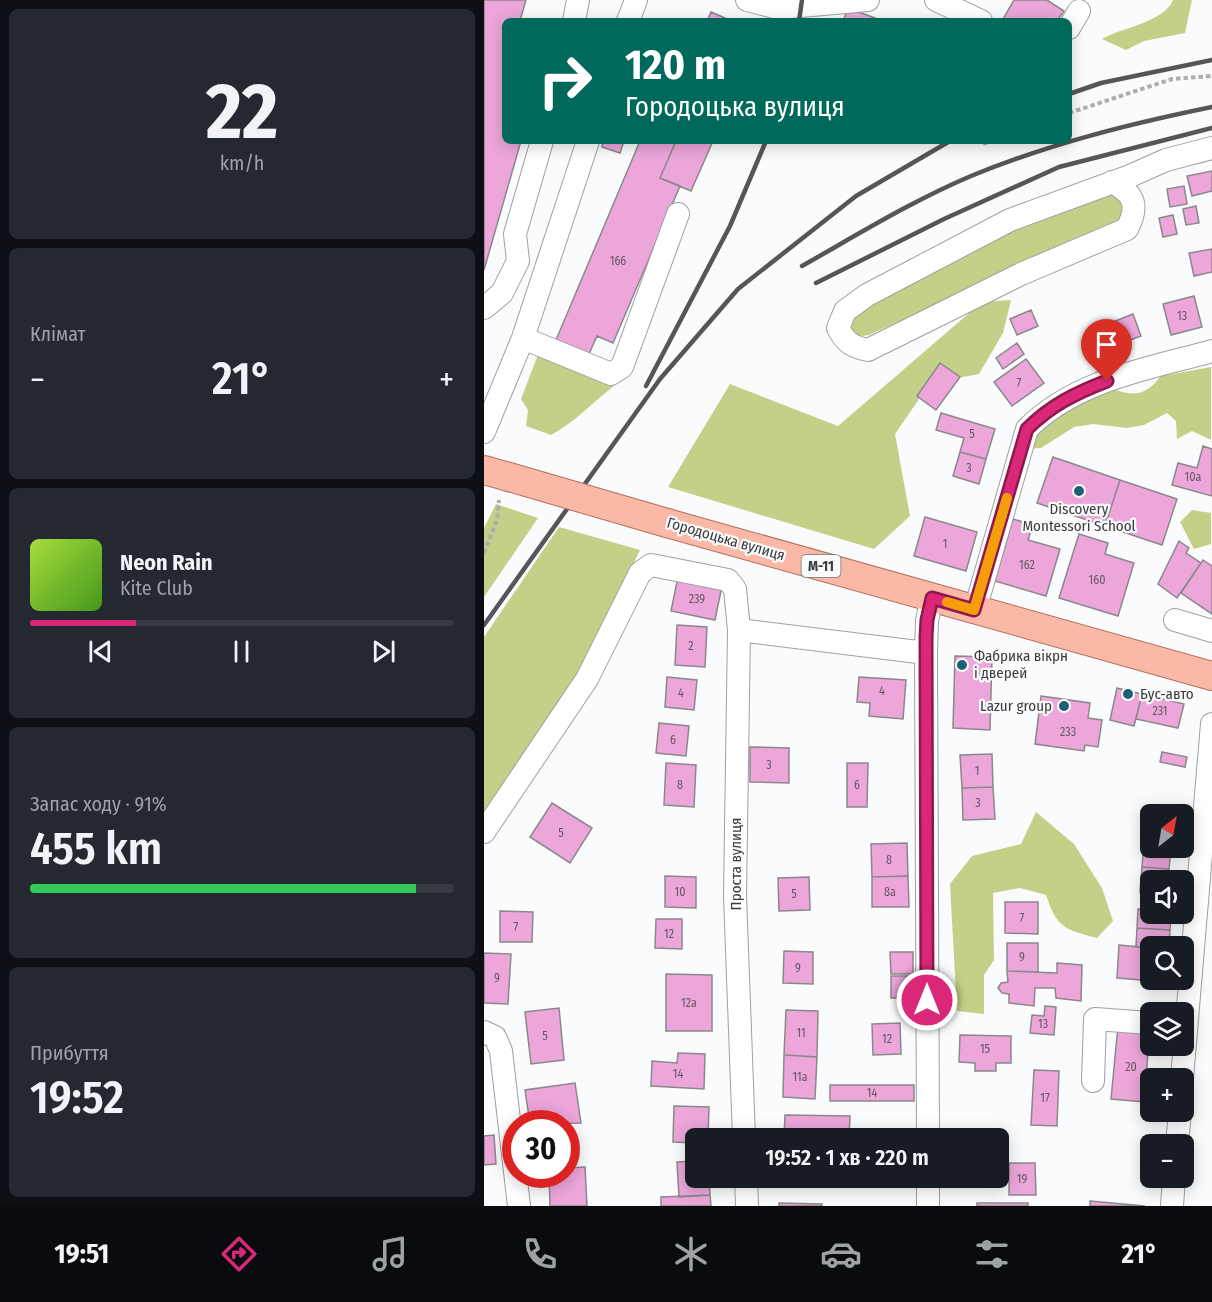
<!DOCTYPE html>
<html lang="uk">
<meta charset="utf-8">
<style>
body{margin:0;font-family:"Fira Sans Condensed",sans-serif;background:#242831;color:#f1f3f6;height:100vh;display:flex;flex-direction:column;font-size:22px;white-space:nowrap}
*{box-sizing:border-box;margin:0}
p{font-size:20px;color:#9ea1a6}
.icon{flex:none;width:33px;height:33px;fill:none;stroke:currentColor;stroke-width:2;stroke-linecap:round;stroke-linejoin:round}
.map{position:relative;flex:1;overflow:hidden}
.sheet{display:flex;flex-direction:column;gap:9px;padding:9px;background:#0d0f14;width:484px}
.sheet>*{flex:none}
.banner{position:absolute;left:18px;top:18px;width:570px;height:126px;border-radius:9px;box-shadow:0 3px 15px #0003;background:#00695c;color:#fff;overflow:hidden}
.needle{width:39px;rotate:31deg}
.fabs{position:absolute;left:656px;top:804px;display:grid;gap:12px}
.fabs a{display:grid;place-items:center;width:54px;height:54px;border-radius:9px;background:#171b24;box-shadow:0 3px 15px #0003;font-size:30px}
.speed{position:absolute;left:18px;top:1110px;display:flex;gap:12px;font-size:30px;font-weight:700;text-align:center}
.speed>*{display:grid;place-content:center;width:78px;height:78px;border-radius:50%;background:#171b24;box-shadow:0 3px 15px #0003;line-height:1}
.speed .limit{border:9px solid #d22;background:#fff;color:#111}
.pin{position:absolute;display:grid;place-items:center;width:51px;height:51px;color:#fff;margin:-62px -26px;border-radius:50% 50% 50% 0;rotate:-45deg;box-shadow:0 0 6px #0007}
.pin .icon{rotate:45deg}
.me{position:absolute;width:66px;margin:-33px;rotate:0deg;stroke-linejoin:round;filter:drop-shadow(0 0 4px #0008)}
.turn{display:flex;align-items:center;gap:21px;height:126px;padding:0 24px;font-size:27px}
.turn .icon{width:78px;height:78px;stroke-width:2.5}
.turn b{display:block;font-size:42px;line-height:51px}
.big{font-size:45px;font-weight:600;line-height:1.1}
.sheet .widget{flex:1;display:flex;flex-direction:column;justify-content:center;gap:9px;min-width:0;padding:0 21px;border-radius:9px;background:#242831}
.sheet .dial{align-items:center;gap:0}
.dial b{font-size:78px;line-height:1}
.song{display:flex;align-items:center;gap:18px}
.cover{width:72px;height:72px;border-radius:9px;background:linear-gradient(135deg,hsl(80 70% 55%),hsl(100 70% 35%))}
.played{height:6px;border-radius:3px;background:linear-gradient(90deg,#db2777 25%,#363941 25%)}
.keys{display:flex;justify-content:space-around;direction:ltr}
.heat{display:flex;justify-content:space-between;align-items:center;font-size:33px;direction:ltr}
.charge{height:9px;border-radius:4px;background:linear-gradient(90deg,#34c759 91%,#363941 0)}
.trip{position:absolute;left:201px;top:1128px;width:324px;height:60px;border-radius:9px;background:#171b24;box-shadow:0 3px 15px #0003;font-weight:600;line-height:60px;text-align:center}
.tabs{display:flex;height:96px;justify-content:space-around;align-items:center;background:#090b0e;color:#9ea1a6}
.tabs .icon{width:42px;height:42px}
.tabs .selected{color:#db2777}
.tabs b{font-size:27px;color:#f1f3f6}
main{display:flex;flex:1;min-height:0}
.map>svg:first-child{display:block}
.green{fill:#c3d088}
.building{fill:#eca6da;stroke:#8a888a;stroke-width:1.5}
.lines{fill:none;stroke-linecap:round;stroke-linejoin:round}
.minor-casing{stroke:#9ea0a2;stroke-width:24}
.major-casing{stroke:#b46e5b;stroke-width:30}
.path{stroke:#acaeaf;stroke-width:4;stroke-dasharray:4.5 3;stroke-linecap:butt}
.minor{stroke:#fff;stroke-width:22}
.major{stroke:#f9b9a6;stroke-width:28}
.rail{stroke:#555657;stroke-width:4.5}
.major-bridge-casing{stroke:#b46e5b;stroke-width:30;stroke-linecap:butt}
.major-bridge{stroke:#f9b9a6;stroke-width:28}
.route-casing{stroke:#8e194d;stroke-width:15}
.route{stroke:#db2777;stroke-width:10}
.slow{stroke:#f59e0b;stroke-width:10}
.poi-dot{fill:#1e6074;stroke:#f9fbfd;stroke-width:2}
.labels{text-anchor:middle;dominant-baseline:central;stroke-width:4.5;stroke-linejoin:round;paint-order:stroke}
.number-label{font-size:12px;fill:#665664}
.shield{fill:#f9fbfd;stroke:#737576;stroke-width:1.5}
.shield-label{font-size:14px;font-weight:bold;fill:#3a3b3c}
.poi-label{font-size:15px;fill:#3a3b3c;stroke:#f9fbfd;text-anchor:start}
.street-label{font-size:15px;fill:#3a3b3c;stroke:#f9fbfd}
</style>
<main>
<section class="sheet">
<div class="widget dial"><b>22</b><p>km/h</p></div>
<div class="widget"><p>Клімат</p>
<div class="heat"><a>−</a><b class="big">21°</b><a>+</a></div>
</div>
<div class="widget">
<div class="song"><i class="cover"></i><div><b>Neon Rain</b><p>Kite Club</p></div></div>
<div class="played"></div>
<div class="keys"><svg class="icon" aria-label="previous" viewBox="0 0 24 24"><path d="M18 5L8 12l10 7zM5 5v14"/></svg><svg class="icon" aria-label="pause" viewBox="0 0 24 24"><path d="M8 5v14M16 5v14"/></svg><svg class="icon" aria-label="next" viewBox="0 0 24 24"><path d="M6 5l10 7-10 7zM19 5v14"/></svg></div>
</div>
<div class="widget"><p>Запас ходу · 91%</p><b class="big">455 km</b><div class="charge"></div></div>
<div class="widget"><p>Прибуття</p><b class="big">19:52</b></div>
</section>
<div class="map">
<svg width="728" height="1206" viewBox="0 0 728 1206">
<rect width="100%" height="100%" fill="#f9fbfd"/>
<!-- green -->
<path class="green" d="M689 0H708L701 33 660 41 642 50 618 39C636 28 681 22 689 0Z
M625 188 640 194 641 220 385 335 370 337 363 331 365 317 476 251Z
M527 300 519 333 495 374 446 383 411 434 426 516 390 549 184 487 246 384 354 426 498 302Z
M55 352 117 375 130 386C109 402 90 423 67 435L42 426 44 410 37 399Z
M727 367V440L708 431 693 439 692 421 683 413 660 425 643 428 609 424 590 427 557 448 538 449 551 419 629 389C651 397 662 395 677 376Z
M12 504 54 518 0 597V528Z
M708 510 727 513V544L710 549 696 522Z
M75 527 156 550 104 659 0 816V637Z
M552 812 590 844 618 888 629 921 613 938C580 929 573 928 562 895L536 888 509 893 510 960 500 975V1014L473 1011 466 884 488 856 537 844Z"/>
<!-- building -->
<path class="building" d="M0 0H42L36 21H21V141H37L0 270Z
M530 0H563L580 11 573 21H518Z
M364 8 399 21H359Z
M227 12 248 21H223Z
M119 141H140L136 153 118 147Z
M156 141H192L176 178 196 186 129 343 113 336 105 354 72 340Z
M192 141H229L207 191 176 178Z
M728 171V191L708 196 703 176Z
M700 186 703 204 686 207 683 189Z
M712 206 715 223 702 225 699 209Z
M689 215 693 234 679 237 675 218Z
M728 249V272L710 276 705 253Z
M710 296 718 327 687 335 679 304Z
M547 310 554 326 533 335 526 319Z
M649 314 657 336 619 350 611 329Z
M533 343 540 354 519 369 512 358Z
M542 359 560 383 528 406 510 382Z
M456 363 476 377 452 410 433 396Z
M457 413 511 429 502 459 476 452 480 438 452 430Z
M719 446 728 449V496L688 485 694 463 713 468Z
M476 452 502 459 495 484 469 476Z
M569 457 636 480 621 526 553 503Z
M636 480 693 499 678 545 621 526Z
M441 517 493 532 482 571 430 556Z
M529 519 549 525 544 540 576 549 562 596 511 581Z
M595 534 624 543 621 554 650 563 634 616 575 598Z
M695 541 705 548 702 553 717 563 693 598 674 584Z
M719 560 728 566V614L697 593Z
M194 577 238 586 231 620 187 611Z
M193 625 223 627 221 667 191 665Z
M471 656 508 657 506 730 469 728Z
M183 677 213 680 210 710 181 707Z
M375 677 422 680 419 719 385 716 386 703 373 702Z
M633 688 658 694 650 726 626 720Z
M658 694 700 704 694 728 652 719Z
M557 696 606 703 604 718 618 720 614 747 601 745 600 751 551 744Z
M175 723 205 726 202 756 172 753Z
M266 747 305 748V783L266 782Z
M678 752 703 757 701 767 676 762Z
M508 754 509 787 478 788 476 755Z
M182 763 212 765 210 807 180 805Z
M363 763H384L383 807H363Z
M509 787 511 819 479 820 478 788Z
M68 803 108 828 86 863 46 837Z
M660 841 666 842V848H687L685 869 658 867Z
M423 843 424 876 388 877 387 844Z
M658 867 685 869V880H666V893L656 892Z
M181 876 212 877V908L181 907Z
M424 876 425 907H388V877Z
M325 877 326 910 295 911 294 878Z
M521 902H554V934L521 933Z
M654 909 666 910V914H687L686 930 653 928Z
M16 911 49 912 48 942H16Z
M172 919H198V949L171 948Z
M653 928 686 930 685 946 652 947Z
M523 943H554V972L523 971Z
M635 945 666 948V980L682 982 633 978Z
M300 951 329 952V984L299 983Z
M406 952H429V974H407Z
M0 953 27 954 24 1004 0 1003Z
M573 963 598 965 597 1001 572 998 571 988H551L550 1006 525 1003V994L518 993 514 988 517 983 524 982 523 971 573 973Z
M182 974 228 975V1031H182Z
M407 976H429L430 998H407Z
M561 1006 572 1007 570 1035 546 1033 548 1015 560 1016Z
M75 1008 80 1060 47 1064 41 1012Z
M302 1010 334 1011 333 1057 300 1055Z
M416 1023 417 1054 389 1055 388 1024Z
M634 1026 666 1029 660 1102 627 1099Z
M476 1035 527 1036V1063H512V1071H491V1063L475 1062Z
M194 1053 221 1054 220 1089 167 1086 168 1061 193 1063Z
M300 1055 333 1057 331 1099 299 1097Z
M550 1070 575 1071 573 1126 547 1125Z
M91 1083 97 1123 46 1124 41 1090Z
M346 1085H430V1101H346Z
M190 1106 225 1107 224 1138H212V1143L189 1142Z
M301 1115 366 1116 365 1138H300Z
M479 1131 505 1132V1138H479Z
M10 1135 12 1164 0 1165V1136Z
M659 1137 681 1140V1144H666V1154H658Z
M212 1161V1178H225L226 1195 195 1197 193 1162Z
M525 1163H551L552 1195H525Z
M101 1167 103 1206H66L65 1174H82V1168Z
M299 1178H332V1184L299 1183Z
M403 1178H430V1183L403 1184Z
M226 1195 227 1206H177V1197Z
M606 1201 661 1206H606Z
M295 1203 338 1204V1206H295Z
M493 1203H544V1206H493Z"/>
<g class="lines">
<!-- minor casing -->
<g class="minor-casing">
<path id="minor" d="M263 0 294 8 384 0
M452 0 497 21
M90 21 94 0
M144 21 152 0
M585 28 595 11
M628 182C651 194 655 206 643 229L537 274 384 350C368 347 361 342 354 328L361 311 383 295 526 220 646 176 682 160 728 148
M0 308 18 293 34 261 31 234 58 141
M39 338 127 374 138 367 194 214
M0 432 39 338 104 141
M491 610 543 429C591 380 664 369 728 351
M691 620 728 631
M255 630 442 653
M0 832 103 679 156 573 167 565 244 580 251 589 255 630 251 896 260 1138
M0 1032 11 1037 17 1051 35 1206
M698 1078 728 724
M609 1081 611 1019 666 1023
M444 1138 442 653 443 620 448 598
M693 1144 696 1112
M262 1178 263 1206
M444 1178V1206
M688 1206 690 1178"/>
</g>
<!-- major casing -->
<g class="major-casing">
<path id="major" d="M0 470 25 477
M183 523 728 676"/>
</g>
<!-- path -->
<path class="path" d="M585 113 688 79 728 76
M499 144 507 141
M0 553 13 520 15 500"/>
<!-- minor -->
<use href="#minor" class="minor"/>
<!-- major -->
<use href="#major" class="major"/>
<!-- rail -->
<path class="rail" d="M315 21 318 0
M585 94 617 83 728 60
M318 266C373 235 428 201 487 176 565 144 645 124 728 107
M332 283 460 219 575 167 728 128
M162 386 246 226 282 141
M0 625 176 379 254 289 372 196 466 141"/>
<!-- major-bridge casing -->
<g class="major-bridge-casing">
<path id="major-bridge" d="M25 477 183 523"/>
</g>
<!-- major-bridge -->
<use href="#major-bridge" class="major-bridge"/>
</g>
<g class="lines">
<!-- route casing -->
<g class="route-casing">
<path id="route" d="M443 1000 442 637 443 620 448 598 490 610 543 429C567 405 592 393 623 381"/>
</g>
<!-- route -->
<use href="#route" class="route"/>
<!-- slow -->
<path class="slow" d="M463 602 490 610 523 498"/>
</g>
<!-- markers -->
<g class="poi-dot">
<circle cx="595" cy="491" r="6"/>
<circle cx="478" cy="665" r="6"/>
<circle cx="644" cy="694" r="6"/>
<circle cx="580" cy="706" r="6"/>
</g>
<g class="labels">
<!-- number labels -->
<g class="number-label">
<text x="134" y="261">166</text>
<text x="698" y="316">13</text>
<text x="535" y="383">7</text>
<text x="488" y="434">5</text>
<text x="485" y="468">3</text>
<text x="709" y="477">10а</text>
<text x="461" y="544">1</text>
<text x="543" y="565">162</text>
<text x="613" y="580">160</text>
<text x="213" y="599">239</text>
<text x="207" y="646">2</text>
<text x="398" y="691">4</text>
<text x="197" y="693">4</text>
<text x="676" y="711">231</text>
<text x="584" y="732">233</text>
<text x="189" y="740">6</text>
<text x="285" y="765">3</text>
<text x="493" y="771">1</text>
<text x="196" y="785">8</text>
<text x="373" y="785">6</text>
<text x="494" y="803">3</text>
<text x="77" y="833">5</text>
<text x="405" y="860">8</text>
<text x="196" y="892">10</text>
<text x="406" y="892">8а</text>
<text x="310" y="894">5</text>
<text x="538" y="918">7</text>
<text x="32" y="927">7</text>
<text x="185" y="934">12</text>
<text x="538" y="957">9</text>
<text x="314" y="968">9</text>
<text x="13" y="978">9</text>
<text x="205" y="1003">12а</text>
<text x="559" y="1024">13</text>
<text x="317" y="1033">11</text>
<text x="61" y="1036">5</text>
<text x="403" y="1039">12</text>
<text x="501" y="1049">15</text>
<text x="647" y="1067">20</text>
<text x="194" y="1074">14</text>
<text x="316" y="1077">11а</text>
<text x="388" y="1093">14</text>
<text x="561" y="1098">17</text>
<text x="538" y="1179">19</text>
</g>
<!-- shield labels -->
<rect class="shield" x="317.5" y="555" width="39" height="22" rx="4.5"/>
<g class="shield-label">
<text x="337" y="566">М-11</text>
</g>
<!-- poi labels -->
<g class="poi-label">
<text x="595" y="509" text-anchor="middle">Discovery<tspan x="595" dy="17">Montessori School</tspan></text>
<text x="490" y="656">Фабрика вікрн<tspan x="490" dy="17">і дверей</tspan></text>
<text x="656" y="694">Бус-авто</text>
<text x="568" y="706" text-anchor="end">Lazur group</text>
</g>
<!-- street labels -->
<g class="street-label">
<text transform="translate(242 539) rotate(16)">Городоцька вулиця</text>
<text transform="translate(252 864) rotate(-90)">Проста вулиця</text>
</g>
</g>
</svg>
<div class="fabs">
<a><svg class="needle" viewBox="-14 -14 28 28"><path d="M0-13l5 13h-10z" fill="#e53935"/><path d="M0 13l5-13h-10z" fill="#9ea1a6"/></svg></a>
<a><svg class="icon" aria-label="sound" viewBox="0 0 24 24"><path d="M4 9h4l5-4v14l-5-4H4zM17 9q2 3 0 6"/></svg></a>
<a><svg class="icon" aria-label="search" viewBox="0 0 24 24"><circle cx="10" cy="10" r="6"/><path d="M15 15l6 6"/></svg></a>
<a><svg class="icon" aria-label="layers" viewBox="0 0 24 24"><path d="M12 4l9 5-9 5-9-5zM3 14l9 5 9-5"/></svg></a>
<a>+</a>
<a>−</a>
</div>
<div class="speed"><div class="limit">30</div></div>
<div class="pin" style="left:623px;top:381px;background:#d93025"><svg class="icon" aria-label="arrive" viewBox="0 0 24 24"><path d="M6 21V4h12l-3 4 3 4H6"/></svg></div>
<svg class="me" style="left:443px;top:1000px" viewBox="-20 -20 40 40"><circle r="17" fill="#db2777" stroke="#fff" stroke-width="3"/><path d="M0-11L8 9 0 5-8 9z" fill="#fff"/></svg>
<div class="trip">19:52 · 1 хв · 220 m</div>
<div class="banner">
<div class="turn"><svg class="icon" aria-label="right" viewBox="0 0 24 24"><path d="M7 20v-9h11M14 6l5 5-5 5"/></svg><div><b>120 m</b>Городоцька вулиця</div></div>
</div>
</div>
</main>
<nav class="tabs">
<b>19:51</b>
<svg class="icon selected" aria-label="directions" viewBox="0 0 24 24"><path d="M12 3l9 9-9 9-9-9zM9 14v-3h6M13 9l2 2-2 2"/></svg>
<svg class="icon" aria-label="music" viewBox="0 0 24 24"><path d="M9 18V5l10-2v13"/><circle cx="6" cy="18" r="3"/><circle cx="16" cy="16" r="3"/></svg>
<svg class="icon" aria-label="phone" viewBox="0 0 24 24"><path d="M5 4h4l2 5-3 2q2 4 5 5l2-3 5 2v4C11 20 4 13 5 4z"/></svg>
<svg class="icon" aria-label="climate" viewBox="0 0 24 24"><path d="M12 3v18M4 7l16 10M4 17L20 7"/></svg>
<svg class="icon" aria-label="car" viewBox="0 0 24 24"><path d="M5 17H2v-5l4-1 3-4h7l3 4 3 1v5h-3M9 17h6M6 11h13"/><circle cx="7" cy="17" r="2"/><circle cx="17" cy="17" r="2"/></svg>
<svg class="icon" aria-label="filters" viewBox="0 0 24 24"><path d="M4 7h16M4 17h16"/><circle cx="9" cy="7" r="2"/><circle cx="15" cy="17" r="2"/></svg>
<b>21°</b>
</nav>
